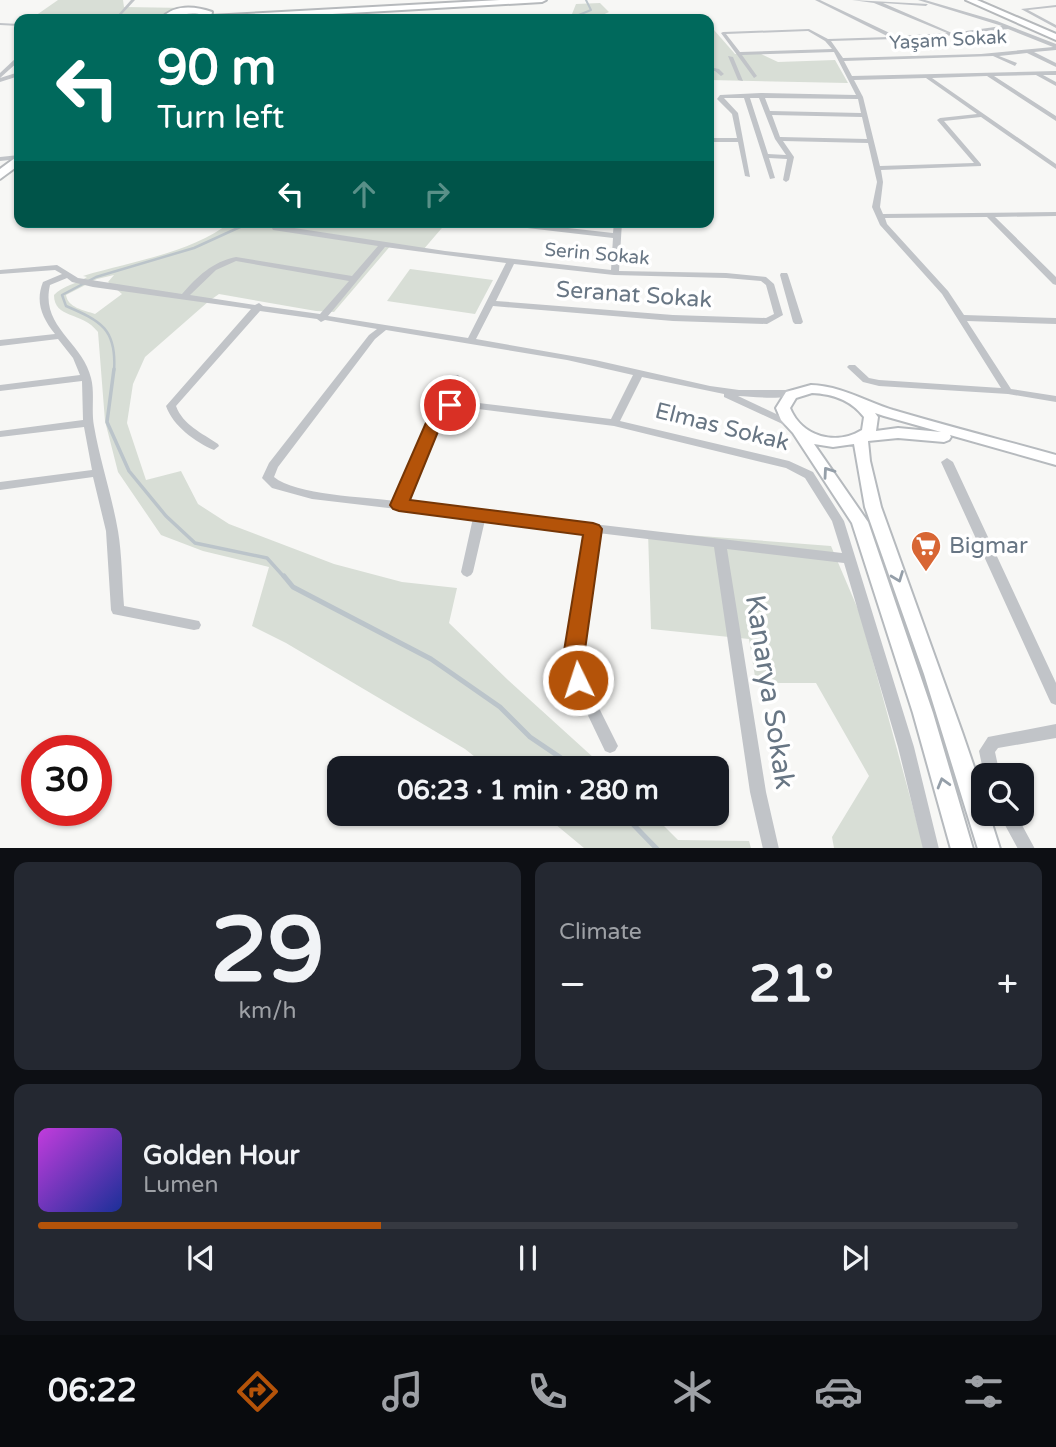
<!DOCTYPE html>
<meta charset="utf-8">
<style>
body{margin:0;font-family:"Varela Round",sans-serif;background:#242831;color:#f1f3f6;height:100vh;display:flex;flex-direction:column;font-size:26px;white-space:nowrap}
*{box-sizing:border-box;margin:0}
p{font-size:23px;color:#9ea1a6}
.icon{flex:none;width:38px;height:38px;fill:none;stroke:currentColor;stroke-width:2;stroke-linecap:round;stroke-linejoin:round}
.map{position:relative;height:848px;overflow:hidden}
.panel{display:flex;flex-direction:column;gap:14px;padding:14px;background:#0d0f14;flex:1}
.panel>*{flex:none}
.hud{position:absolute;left:14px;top:14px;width:700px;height:214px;border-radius:14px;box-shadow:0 2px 5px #0004;background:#00695c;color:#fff;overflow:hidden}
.buttons{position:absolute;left:971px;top:763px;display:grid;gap:14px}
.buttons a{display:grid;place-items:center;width:63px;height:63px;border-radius:14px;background:#171b24;box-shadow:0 2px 5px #0004;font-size:35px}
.speed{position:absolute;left:21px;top:735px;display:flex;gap:14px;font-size:35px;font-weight:700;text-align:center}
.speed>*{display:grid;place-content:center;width:91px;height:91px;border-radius:50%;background:#171b24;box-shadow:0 2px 5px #0004;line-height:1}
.speed .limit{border:10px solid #d22;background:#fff;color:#111}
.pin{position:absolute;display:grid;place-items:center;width:60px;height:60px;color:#fff;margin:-30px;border:4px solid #fff;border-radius:50%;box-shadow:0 2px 7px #0007}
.me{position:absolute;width:77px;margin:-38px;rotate:356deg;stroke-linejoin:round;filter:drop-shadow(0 0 5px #0008)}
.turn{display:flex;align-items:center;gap:24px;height:147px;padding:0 28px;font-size:32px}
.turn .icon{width:91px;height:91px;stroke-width:2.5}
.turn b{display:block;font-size:49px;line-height:60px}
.lanes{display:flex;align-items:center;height:66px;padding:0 28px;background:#0003;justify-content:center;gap:35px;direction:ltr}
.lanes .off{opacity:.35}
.big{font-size:52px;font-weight:800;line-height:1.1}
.panel .card{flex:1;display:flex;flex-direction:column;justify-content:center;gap:10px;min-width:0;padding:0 24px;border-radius:14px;background:#242831}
.panel .dial{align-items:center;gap:0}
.dial b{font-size:91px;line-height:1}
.song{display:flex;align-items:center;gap:21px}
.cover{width:84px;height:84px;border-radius:10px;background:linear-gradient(135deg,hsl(290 70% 55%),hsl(230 70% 35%))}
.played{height:7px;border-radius:4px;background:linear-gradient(90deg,#b45309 35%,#363941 35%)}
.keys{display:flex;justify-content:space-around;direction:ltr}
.heat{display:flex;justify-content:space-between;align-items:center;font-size:38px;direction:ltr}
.panel .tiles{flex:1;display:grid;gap:14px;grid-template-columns:1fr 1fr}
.card:last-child{grid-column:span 2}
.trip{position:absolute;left:327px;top:756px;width:402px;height:70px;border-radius:14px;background:#171b24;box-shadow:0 2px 5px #0004;font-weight:800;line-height:70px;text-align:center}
.tabs{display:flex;height:112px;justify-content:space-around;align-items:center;background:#090b0e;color:#9ea1a6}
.tabs .icon{width:49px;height:49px}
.tabs .on{color:#b45309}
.tabs b{font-size:32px;color:#f1f3f6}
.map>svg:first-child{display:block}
.green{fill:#d8ded6;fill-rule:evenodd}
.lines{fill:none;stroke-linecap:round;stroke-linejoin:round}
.stream-far3{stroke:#bbc4ca;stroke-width:2}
.stream-far2{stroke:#bbc4ca;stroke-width:2.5}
.stream-far1{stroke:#bbc4ca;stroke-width:3.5}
.stream{stroke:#bbc4ca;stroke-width:5}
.secondary-casing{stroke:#b6babe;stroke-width:4}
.highway-casing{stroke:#b6b9bc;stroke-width:4}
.street{fill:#c1c4c8;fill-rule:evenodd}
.secondary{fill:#fff;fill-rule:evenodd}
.highway{fill:#fff;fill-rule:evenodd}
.oneway{stroke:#959fa9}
.route{fill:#b45309;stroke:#753606;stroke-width:2}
.labels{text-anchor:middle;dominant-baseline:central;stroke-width:7;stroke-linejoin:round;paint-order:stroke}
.far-street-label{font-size:19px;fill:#687684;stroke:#fff}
.street-label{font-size:23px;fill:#687684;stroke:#fff}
.poi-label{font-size:23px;fill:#687684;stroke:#fff;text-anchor:start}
.near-street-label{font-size:28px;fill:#687684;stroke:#fff}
</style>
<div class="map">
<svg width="1056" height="849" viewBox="0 0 1056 849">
<rect width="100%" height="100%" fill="#f7f7f5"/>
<!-- green -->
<path class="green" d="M58 0H123L124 7 187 8 161 16V19L35 16Z
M600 3 609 12 594 19H530L572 14 576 4Z
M714 30 735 54H761L778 62 835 60 848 83 709 80V31Z
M231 222H447L423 250 392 244 334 312 316 311 219 294 209 301 145 357 133 384 127 423 146 480 181 471 198 504 229 524 334 564 402 582 457 588 449 623 508 680 605 768H489L465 749 286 643 252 626 269 567 203 551 161 535 118 472 105 421 98 332C82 311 54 319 54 295 62 286 76 284 87 277L83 276C132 261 189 254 231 222ZM114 275 108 282 122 294 95 314C84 310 68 308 66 295L97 279Z
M410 269 493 280 475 314 387 301Z
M648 532 831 546 860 614 924 848H834L832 837 869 776 816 683H756L749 639 651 629Z
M543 814H652L678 840 749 841 751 848H584Z"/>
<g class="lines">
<!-- stream-far3 -->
<path class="stream-far3" d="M569 19 591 10 586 0"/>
<!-- stream-far2 -->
<path class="stream-far2" d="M114 371C117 329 101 321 66 306L62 295 96 277 194 248 251 222"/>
<!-- stream-far1 -->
<path class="stream-far1" d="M114 369 107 422 129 471 166 516 195 543 267 558 285 578"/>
<!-- stream -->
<path class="stream" d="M284 576 293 587 431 659 500 707 530 737 576 768
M623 814 657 849"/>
<!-- secondary casing -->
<g class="secondary-casing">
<path id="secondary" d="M811 385C841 386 865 401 893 410 947 426 1002 440 1056 455V465L950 435 951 437 949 440 944 442 898 438 868 441 870 461 881 507 962 732 984 796V814H989L1000 849H978L924 674 865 507 854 444 833 447 814 444 868 522 933 713 973 849H951L913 713 852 523 793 433 781 420 776 408 786 392ZM812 393C833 394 851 400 864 417L862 430C836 446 802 437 790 408L796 398ZM875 413 884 416 941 432 898 428 876 431 878 417Z"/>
</g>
<!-- highway casing -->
<g class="highway-casing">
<path id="highway" d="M500 0H546L542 2 246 19H199L203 15C184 10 176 20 161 19 173 4 195 6 212 12L211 16Z
M966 0H977L1056 34V40Z
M19 155V165L0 179V169Z"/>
</g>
<!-- street -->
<path class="street" d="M131 0H135L122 14 161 19 117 16Z
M815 0H820L896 36 947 33 874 3 852 0 928 4 926 6 883 3 952 33 1002 26 918 0H925L997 21 1056 44V50L1034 52 1056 63V67L1027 53 999 56 1017 63 1015 66 993 56 844 61 852 76 1056 71V75H1043L1056 82V86L1036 75 994 76 1056 116V121L987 76 932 78 1056 164V169L981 117 944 121 981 164V166L881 170 883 182 880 207 883 214 1056 212V216L995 217 1056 277V285L1053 284 987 217 885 218 887 224 948 291 964 315 1056 318V324L967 321 1011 389 1056 396V402L1008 394 879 386 863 382 849 369 847 367 849 365H855L869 378 879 380 1001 388 942 294 880 225 872 207 877 182 868 143 783 141 794 157 789 180 786 182 783 180 787 159 769 158 775 178 770 179 744 98H724L738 113 750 177 745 176 738 142H709V138H737L732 114 717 99 720 95 761 93 856 95 834 52 742 55 757 76 754 78 721 33 723 32 809 29 828 39 889 37ZM1008 29 1053 47 981 54 843 58 831 41 928 38ZM808 31 825 41 832 49 740 52 726 34ZM926 78 977 114 940 118 937 120 974 163 880 166 863 97 854 80ZM750 98H759L775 139 786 155 768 154ZM765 98 858 99 861 113 770 111ZM772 115 862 117 867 139 780 137Z
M1056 5V7L1028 10 1056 25V28L1021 9Z
M0 23 19 24V26L0 25Z
M728 56 733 57 743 81 738 80Z
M17 57H19V61L0 78V73Z
M709 67 719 69 724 74 721 76 715 71H709Z
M19 72V76L0 82V78Z
M19 155V159L0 161V157Z
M276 222H284L281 226 445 251 611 270 613 238 492 224 488 222H514L613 233 614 222H622L619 271 726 273 766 277 774 284 783 315 767 324 673 321 493 306 476 339 595 360 710 386 739 390H801L802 392C788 401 755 397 738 396L793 422 794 424 789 427 724 397V394L642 377 620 421 789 461 813 472 844 521 914 747 939 849H923L898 747 844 563 727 549 766 792 779 849H763L750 792 714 547 598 533 580 658 585 680 618 746 615 751 610 753 605 751 571 680 566 658 587 532 485 520 473 572 471 575 467 577 463 575 461 572 473 518 312 499 272 488 262 478 269 463 369 335 377 329 325 320 321 322 317 319 260 311 176 406C183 425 202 433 218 444L219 446 214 450C195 442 173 426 166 406L251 309 93 287 72 282 67 278 50 285C40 327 83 342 91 378 95 393 91 410 94 426 100 461 112 496 118 531 122 555 122 581 124 606L199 621 201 625 199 629 194 630 113 614 111 610 106 531 93 477 0 490V482L92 470 84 427 0 437V431L83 420 82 381 0 391V385L80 375 73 358 58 339 0 346V340L55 334C42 318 35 302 43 282L62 274 55 270 0 274V270L57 265 78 278 182 294C198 276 212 262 236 257L352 276 378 246 273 230 272 228ZM385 247 506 263 468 338 328 316ZM236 261 349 281 320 314 263 306 259 303 255 305 190 295 216 270ZM514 264 614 275 726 278 761 281 766 285 774 314 766 318 673 315 496 301ZM386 330 567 360 633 375 611 419 462 401 448 404 460 377 458 375H452L395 501C366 497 295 495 274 477L278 467 375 339ZM462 407 614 426 786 468 805 478 832 521 842 553 406 502 445 411Z
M781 273H787L788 275 803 322 801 324H795L793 322 780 275Z
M947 458 953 462 1056 683V705L1051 703 1049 699 941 462Z
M1056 724V738L998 748 995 752 1000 775H984L979 751 988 737Z
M999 814H1016L1035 849H1018Z"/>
<!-- secondary -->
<use href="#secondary" class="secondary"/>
<!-- highway -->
<use href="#highway" class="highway"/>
</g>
<!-- one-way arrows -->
<defs><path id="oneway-chevron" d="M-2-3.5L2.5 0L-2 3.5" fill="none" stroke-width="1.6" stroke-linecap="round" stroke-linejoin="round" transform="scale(1.75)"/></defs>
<g class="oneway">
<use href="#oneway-chevron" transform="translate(828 472) rotate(-125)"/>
<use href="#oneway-chevron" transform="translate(898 577) rotate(69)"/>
<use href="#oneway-chevron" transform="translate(943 783) rotate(-106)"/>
</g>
<!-- route -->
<path class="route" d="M450 401 458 405 446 412 410 500 593 523 599 525 602 529 584 657 588 680 585 687 578 689 570 687 563 657 583 535 399 511 393 509 390 505 432 409 434 405Z"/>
<!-- icons -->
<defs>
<g id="supermarket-pin" transform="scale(1.575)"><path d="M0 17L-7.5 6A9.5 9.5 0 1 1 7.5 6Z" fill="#d86634" stroke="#fff"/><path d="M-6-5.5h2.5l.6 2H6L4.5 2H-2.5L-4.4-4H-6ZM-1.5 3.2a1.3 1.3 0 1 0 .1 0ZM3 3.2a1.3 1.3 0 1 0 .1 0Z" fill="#fff"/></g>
</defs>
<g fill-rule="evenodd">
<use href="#supermarket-pin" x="926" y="546"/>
</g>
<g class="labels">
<!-- far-street labels -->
<g class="far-street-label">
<text transform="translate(948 40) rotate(-3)">Yaşam Sokak</text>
<text transform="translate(597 254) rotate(5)">Serin Sokak</text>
</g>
<!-- street labels -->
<g class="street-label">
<text transform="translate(634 295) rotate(4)">Seranat Sokak</text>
<text transform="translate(722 427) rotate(14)">Elmas Sokak</text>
</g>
<!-- poi labels -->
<g class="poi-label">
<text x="949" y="546">Bigmar</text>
</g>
<!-- near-street labels -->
<g class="near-street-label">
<text transform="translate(770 692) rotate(81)">Kanarya Sokak</text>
</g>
</g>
</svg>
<div class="buttons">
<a><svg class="icon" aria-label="search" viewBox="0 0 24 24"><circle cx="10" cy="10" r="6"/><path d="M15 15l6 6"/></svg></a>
</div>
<div class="speed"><div class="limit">30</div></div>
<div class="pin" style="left:450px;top:405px;background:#d93025"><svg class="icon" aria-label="arrive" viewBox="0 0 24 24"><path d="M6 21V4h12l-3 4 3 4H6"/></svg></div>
<svg class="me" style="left:578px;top:680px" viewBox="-20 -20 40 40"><circle r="17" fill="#b45309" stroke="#fff" stroke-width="3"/><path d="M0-11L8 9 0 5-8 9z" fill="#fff"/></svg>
<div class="trip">06:23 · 1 min · 280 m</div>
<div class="hud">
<div class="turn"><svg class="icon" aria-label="left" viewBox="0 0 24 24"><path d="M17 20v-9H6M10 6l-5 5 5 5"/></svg><div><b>90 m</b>Turn left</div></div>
<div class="lanes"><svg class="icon" aria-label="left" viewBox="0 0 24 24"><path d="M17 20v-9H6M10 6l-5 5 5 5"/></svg><svg class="icon off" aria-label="ahead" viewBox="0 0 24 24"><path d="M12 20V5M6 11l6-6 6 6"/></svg><svg class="icon off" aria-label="right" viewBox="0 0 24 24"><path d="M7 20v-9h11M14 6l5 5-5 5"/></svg></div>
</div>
</div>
<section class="panel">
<div class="tiles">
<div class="card dial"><b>29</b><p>km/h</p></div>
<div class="card"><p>Climate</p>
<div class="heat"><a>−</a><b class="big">21°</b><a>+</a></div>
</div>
<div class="card">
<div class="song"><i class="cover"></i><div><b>Golden Hour</b><p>Lumen</p></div></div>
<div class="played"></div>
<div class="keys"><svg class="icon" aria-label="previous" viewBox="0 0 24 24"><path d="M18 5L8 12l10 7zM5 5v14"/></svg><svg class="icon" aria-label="pause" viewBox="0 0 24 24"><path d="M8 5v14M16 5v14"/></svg><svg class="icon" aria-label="next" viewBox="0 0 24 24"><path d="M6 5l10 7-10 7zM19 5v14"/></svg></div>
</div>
</div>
</section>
<nav class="tabs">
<b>06:22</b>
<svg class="icon on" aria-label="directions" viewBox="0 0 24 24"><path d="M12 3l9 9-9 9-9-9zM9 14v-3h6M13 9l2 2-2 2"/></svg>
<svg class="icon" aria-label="music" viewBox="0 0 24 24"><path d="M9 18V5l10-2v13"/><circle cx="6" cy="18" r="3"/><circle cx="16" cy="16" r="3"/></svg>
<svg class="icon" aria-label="phone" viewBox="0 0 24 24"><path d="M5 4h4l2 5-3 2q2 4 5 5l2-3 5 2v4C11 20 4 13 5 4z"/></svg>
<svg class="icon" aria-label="climate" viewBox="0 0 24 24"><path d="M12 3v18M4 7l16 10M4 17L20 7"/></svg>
<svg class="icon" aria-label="car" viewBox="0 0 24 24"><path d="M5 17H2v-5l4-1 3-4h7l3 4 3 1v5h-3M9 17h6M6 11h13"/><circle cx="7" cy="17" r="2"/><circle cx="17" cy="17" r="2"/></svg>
<svg class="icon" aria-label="filters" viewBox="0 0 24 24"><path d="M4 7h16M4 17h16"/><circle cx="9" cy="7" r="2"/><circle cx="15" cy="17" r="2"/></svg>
</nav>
